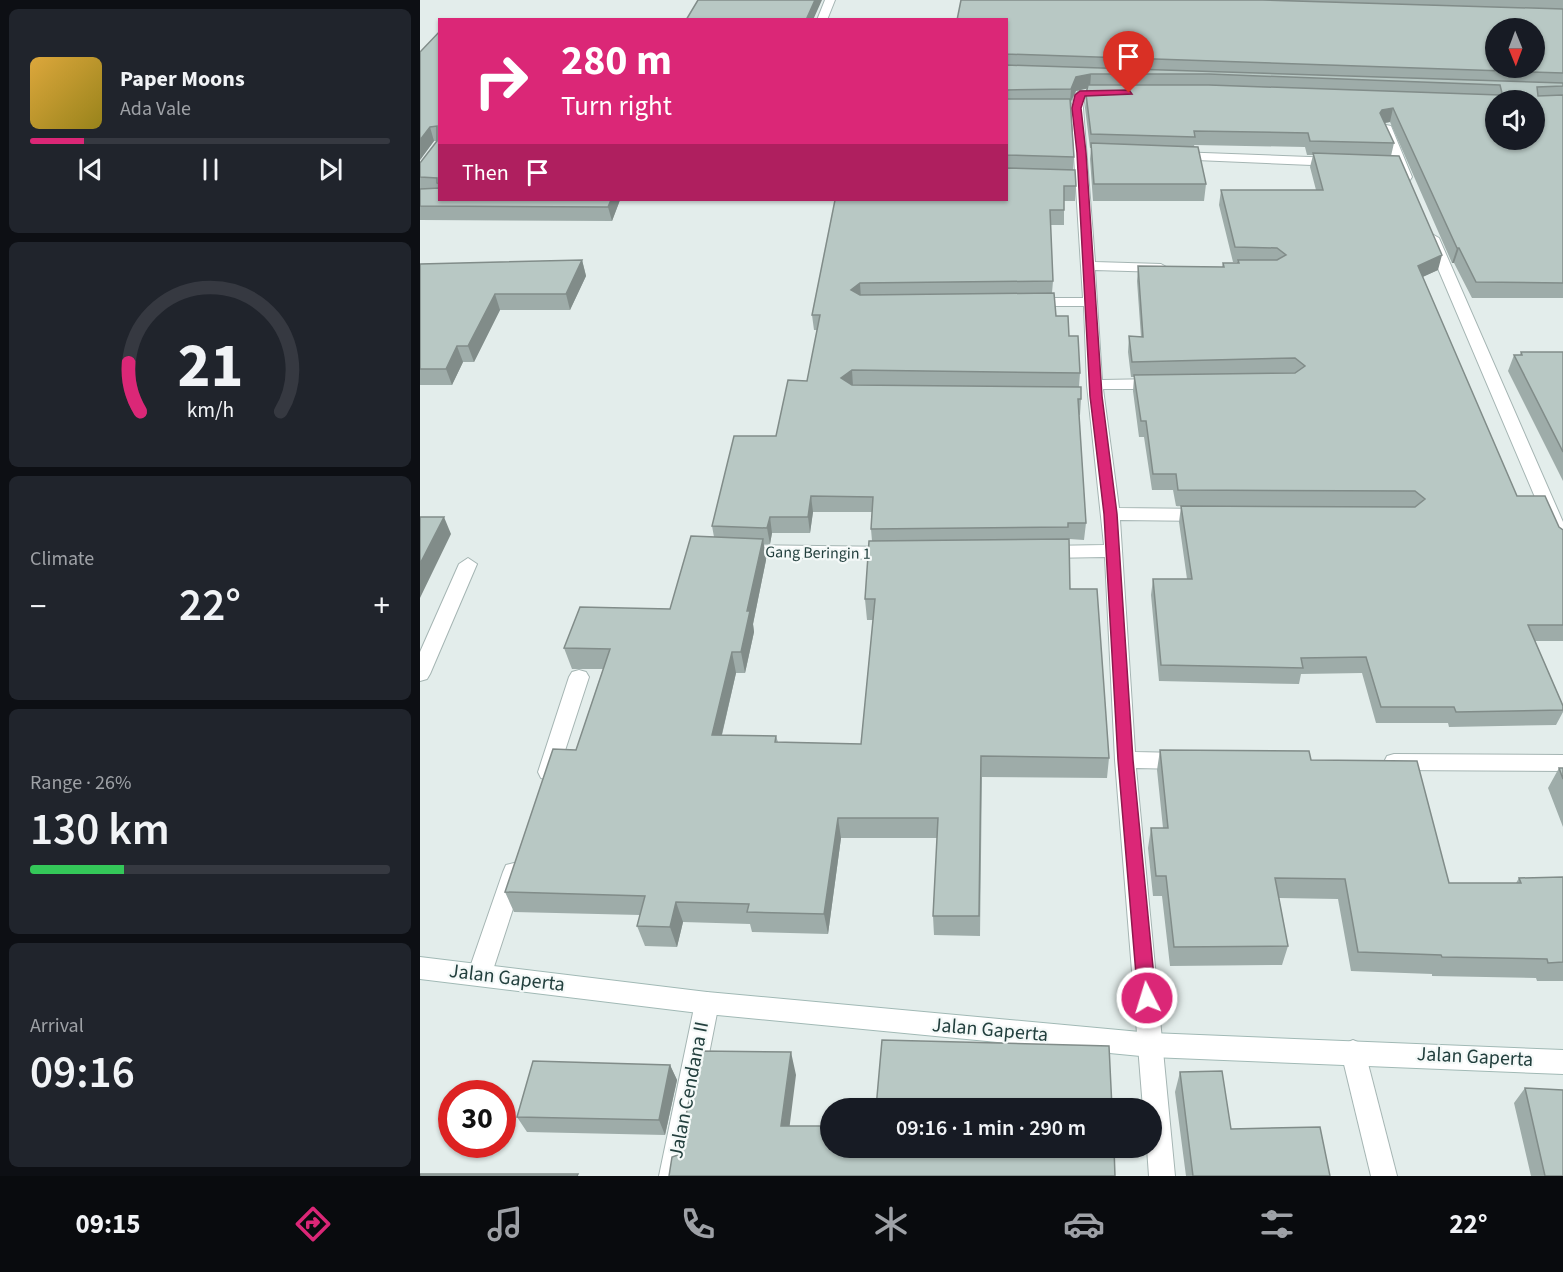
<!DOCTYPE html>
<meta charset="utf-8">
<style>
body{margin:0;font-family:"Source Sans 3",sans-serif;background:#20242c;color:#f1f3f6;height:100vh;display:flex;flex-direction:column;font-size:22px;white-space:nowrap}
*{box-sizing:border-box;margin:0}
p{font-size:20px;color:#9ea1a6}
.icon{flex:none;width:33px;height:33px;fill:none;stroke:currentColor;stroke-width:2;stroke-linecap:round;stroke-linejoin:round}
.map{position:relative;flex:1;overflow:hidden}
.sheet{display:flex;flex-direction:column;gap:9px;padding:9px;background:#0d0f14;width:420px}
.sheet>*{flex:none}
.banner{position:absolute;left:18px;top:18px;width:570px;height:183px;border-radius:0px;box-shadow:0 2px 4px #0004;background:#db2777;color:#fff;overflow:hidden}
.needle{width:39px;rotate:179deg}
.controls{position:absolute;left:1065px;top:18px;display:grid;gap:12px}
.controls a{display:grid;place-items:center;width:60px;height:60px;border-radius:50%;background:#171b24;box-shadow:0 2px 4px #0004;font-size:30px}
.speed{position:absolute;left:18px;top:1080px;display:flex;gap:12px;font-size:30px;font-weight:700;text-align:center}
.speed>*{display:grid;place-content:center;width:78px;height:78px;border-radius:50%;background:#171b24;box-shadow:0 2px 4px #0004;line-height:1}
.speed .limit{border:9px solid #d22;background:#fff;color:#111}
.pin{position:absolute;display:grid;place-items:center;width:51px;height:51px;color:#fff;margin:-62px -26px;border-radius:50% 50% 50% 0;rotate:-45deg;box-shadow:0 0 6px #0007}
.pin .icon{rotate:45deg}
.me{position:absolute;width:66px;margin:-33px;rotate:355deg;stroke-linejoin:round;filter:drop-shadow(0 0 4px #0008)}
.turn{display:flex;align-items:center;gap:21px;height:126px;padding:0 24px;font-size:27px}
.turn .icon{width:78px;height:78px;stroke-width:2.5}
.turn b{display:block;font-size:42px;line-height:51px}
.then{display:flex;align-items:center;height:57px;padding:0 24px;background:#0003;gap:12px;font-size:22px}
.big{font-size:45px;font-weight:600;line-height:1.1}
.sheet .widget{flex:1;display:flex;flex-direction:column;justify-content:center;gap:9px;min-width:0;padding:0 21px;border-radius:9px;background:#20242c}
.sheet .dial{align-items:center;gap:0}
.dial svg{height:156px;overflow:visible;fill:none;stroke:#363941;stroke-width:7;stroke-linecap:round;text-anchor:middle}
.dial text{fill:#f1f3f6;stroke:none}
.song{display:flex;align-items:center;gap:18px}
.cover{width:72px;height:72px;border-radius:9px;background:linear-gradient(135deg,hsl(40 70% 55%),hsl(50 70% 35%))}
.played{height:6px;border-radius:3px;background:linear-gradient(90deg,#db2777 15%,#363941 15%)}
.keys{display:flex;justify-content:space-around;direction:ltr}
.heat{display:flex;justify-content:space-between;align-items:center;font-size:33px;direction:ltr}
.charge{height:9px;border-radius:4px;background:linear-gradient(90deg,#34c759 26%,#363941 0)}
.trip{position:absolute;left:400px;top:1098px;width:342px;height:60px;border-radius:30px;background:#171b24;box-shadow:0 2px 4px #0004;font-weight:600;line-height:60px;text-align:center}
.menu{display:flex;height:96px;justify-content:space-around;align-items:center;background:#090b0e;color:#9ea1a6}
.menu .icon{width:42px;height:42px}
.menu .selected{color:#db2777}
.menu b{font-size:27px;color:#f1f3f6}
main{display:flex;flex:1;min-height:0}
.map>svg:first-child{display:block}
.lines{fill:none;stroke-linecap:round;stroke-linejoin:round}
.lane-casing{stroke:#a5b5b3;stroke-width:2}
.street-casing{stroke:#a5b5b3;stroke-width:2}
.secondary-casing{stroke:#a1b9b5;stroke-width:2}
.lane{fill:#fff;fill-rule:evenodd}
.street{fill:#fff;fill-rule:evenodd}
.secondary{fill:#fff;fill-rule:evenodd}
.wall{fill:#9eaca9;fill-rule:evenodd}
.shaded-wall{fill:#818c89}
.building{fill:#b8c8c4;stroke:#818c89;stroke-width:1.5;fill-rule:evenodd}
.route{fill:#db2777;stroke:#8e194d;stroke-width:1.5}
.labels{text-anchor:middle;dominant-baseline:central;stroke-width:4.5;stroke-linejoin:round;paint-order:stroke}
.street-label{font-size:16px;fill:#223f3d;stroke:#f4f9f8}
.near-street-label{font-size:20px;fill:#223f3d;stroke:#f4f9f8}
</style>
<main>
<section class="sheet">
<div class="widget">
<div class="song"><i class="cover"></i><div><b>Paper Moons</b><p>Ada Vale</p></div></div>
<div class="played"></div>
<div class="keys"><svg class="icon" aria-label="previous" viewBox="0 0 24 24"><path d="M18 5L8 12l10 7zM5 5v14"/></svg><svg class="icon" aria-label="pause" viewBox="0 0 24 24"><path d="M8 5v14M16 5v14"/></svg><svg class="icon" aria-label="next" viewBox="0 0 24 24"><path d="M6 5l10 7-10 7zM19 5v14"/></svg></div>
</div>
<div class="widget dial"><svg viewBox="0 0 100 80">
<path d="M14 69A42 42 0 1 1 86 69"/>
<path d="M14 69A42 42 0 0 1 8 44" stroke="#db2777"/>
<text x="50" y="56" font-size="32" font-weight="700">21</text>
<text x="50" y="72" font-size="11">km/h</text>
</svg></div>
<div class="widget"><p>Climate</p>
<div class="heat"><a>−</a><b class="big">22°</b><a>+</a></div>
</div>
<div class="widget"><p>Range · 26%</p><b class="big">130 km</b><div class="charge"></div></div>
<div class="widget"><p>Arrival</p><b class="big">09:16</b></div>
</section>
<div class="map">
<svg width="1143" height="1176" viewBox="0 0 1143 1176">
<rect width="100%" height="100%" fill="#e3edeb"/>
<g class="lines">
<!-- lane casing -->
<g class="lane-casing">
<path id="lane" d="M933 1040 942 1044 945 1052 977 1176H951L921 1052 924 1044Z"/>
</g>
<!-- street casing -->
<g class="street-casing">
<path id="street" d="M405 0H415L407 20H397Z
M690 90 694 91V95L665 96 663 108 675 262 741 264 748 268 741 272 675 270 682 380 736 379 744 384 736 389H683L699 508 785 509 793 515 785 521 700 520 715 752 761 753 768 755 771 761 768 767 761 769 716 768 755 1176H729L727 1148H732V1108H723L695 760 685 557 627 558 618 552 627 546 684 545 667 385 664 306H611L604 302 611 298H663L651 108 654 95 659 91Z
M961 124 971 126 992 177 990 180 980 177 959 126Z
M757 152 915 158 921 162 915 166 753 159 751 156Z
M1012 234 1019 238 1143 522V548L1134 542 1005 238Z
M321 545 473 547 482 553 473 559 321 557 312 551Z
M48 558 57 564 10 674 7 679 0 681V652L39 564Z
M159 670 166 672 169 677 138 772 135 778 128 780 121 778 118 772 149 677 152 672Z
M974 754 1143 755V771L974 770 967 768 964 762 967 756Z
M94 863 102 865 105 872 72 973 68 981 60 984 52 981 48 973 83 872 86 865Z
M287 992 295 995 299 1003 265 1176H239L275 1003 279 995Z"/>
</g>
<!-- secondary casing -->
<g class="secondary-casing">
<path id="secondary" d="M0 957 287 992 731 1033 1143 1050V1074L731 1057 287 1014 0 979Z"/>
</g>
<!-- lane -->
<use href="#lane" class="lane"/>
<!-- street -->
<use href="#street" class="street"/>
<!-- secondary -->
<use href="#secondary" class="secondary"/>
</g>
<!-- wall -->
<path class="wall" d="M541 0H1143V298H1052L1034 263H1032L970 122 964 123 974 143 971 156 1018 270 1002 277 1097 496 1143 530V641H1115L1143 706V712L1136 725 1029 727 1028 723H956L942 673 881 674 879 684 739 681 731 595 733 579H767L759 522 761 506 991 507 756 506 753 490H732L724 437H719L713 391 714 377H711L708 352 709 336 721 337 717 281 718 266 802 267 803 263H817V262H813L799 205 801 190H896L890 167 893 155H887L885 147 774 145 786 184 784 201H673L670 159 671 148H670L665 108 667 88 656 91 651 102 654 157 653 170 656 186 655 201H644V225H630L633 281 632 293 636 316 649 336 660 373 659 387 661 399 660 415H659L666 523 664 540 649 539 650 589 689 758 687 778 562 777 560 936 514 935 513 916 517 838H421L408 934 332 932 330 924 263 922 257 947 225 946 217 926 220 915 94 912 85 892 156 750 183 669H152L144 648 250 609 294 537 292 526 356 436 387 381 397 330H394L392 315 415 200H586V20ZM393 512H452L451 529 452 541 445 599 447 620H453L441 744 358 742 356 736 302 735 316 673H325L334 632 333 624 346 560 344 544H350L352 533H390Z
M20 31V200H200L192 221 0 220V163L17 141H14L0 160Z
M162 260 166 276 150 310H80L54 362H43L32 385H0V264Z
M1101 352H1143V481L1088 371 1094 355H1100Z
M740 750 891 760 1029 883H1096L1099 878 1143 877V981H1117L1116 978 1012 976V974L931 971 918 899 859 898 868 946 862 965 750 966 742 896H733L728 848 731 828H743L737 770Z
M1139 768H1143V827L1128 788Z
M250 1065 257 1080 245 1135 107 1132 97 1117Z
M760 1072 811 1129 910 1176H766L755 1092Z
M1105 1088 1143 1176H1111L1094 1103Z"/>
<!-- shaded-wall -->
<path class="shaded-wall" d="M395 0H402L393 20H386Z
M671 74 670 88 656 91 650 103 651 89 656 77Z
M973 108 970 122 959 124 960 113 962 110Z
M10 127 14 141 0 160V140Z
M191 200H200L192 221 188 207Z
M1037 248H1039L1034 263H1032Z
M1022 255 1018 270 994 281 998 266Z
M162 260 166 276 150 310 146 294Z
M440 283 441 298 431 290Z
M75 294 80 310 54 362 48 346Z
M37 346 43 362 32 385 26 369Z
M432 370 433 386 421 378Z
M391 496 393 512 390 533 388 517Z
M24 517 31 534 0 598V564Z
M350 517 352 533 350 544 347 528Z
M343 539 346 560 333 624 334 632 325 673 321 652 327 611Z
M312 652 316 673 297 755 292 735Z
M418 818 421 838 408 934 404 914Z
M256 902 263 922 257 947 250 927Z
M371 1052 376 1075 367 1147 361 1126Z
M250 1065 257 1080 245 1135 239 1120Z"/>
<!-- building -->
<path class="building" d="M278 0H395L386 20H266Z
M541 0H843L1143 9V73L586 54V20H537ZM1076 28H1114V68H1076Z
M20 31V184L17 183V178L0 177V163L17 141V126L10 127 0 140V52Z
M586 65 1143 83V86L1117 87 1118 96 1143 95V283L1056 282 1039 248H1037L973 108 962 110 960 113 974 143 890 141 888 133 774 131 775 137 671 134 666 94 668 85H789L1080 95 1082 93 1080 85 789 74H671L656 77 651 89 586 90ZM1076 100H1114V140H1076Z
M586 99H650L654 157 586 155Z
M671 143 778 147 786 184H674Z
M893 153 979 156 1022 255 998 266 1097 496H1125L1139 527 1143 530V625H1108L1143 706V710L1036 712 1034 707H961L946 657 881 658 883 668 741 665 733 579H772L761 506 995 507 1005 499 995 491 758 490 756 474H733L726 421H721L714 375 875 373 885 366 875 358 712 362 709 336 723 337 718 266 804 267 803 263H819L818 260H857L866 255 857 248 815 247 801 190H903Z
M586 168 655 170 656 186H644V210H630L633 281 440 283 431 290 440 295 634 293 636 316H648L649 336H658L660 373 432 370 421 378 432 385 661 387V399H658L666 523H648V527L451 529 453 497 391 496 388 517H350L347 528 292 526 314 436H356L368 380 387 381 400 315H392L415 200H586Z
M20 188V200H191L188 207 0 206V189Z
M162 260 146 294H75L48 346H37L26 369H0V264Z
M1101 352H1143V452L1094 355H1102Z
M0 517H24L0 564Z
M271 536 343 539 327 611H330L321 652H312L292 735 356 736 355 742 441 744 455 599H445L449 541 649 539 650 589H677L689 758 561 756 559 916H513L518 818H418L404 914 327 912 329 904 256 902 250 927 217 926 225 896 85 892 133 749 156 750 190 649 144 648 160 607 250 609Z
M740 750 889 751 891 760 997 761 1029 883H1101L1099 878 1143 877V962L1128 963 1127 959 1022 957 1021 955 938 952 925 879 855 878 868 946 754 947 746 876H736L731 828H748Z
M1139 768H1143V779Z
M462 1040 689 1046 692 1108H456Z
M279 1051 371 1052 361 1126H411V1148H694L695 1176H249L252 1157 258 1155Z
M113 1061 250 1065 239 1120 97 1117Z
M802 1071 811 1129 900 1127 910 1176H773L760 1072Z
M1105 1088 1143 1090V1176H1125Z
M0 1174H158L157 1176H0Z"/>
<!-- route -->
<path class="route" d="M709 90 712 94 665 96 661 108 666 153 682 396 697 514 713 760 736 998 733 1004 727 1006 720 1004 718 998 698 760 684 514 670 396 657 153 652 108 655 95 660 91Z"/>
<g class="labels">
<!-- street labels -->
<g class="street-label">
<text transform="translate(398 553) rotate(1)">Gang Beringin 1</text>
</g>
<!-- near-street labels -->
<g class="near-street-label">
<text transform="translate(87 978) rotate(7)">Jalan Gaperta</text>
<text transform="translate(570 1030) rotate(5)">Jalan Gaperta</text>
<text transform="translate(1055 1057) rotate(3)">Jalan Gaperta</text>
<text transform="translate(269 1090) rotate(-79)">Jalan Cendana II</text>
</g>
</g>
</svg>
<div class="controls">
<a><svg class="needle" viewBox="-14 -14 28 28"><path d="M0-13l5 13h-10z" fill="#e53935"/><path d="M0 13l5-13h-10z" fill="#9ea1a6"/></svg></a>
<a><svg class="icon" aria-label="sound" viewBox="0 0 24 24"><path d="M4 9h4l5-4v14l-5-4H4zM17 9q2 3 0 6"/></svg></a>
</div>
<div class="speed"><div class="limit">30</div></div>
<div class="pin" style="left:709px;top:93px;background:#d93025"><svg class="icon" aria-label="arrive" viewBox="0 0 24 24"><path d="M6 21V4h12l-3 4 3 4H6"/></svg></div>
<svg class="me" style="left:727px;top:998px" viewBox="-20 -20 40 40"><circle r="17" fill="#db2777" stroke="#fff" stroke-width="3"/><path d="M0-11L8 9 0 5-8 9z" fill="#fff"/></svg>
<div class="trip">09:16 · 1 min · 290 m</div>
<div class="banner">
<div class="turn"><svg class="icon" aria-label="right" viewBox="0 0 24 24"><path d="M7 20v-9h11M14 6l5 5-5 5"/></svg><div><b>280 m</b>Turn right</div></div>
<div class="then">Then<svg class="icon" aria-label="arrive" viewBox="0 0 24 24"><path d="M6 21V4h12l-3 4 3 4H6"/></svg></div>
</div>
</div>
</main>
<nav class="menu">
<b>09:15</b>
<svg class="icon selected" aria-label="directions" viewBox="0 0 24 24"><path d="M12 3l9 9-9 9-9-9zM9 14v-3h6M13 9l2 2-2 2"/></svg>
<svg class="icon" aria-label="music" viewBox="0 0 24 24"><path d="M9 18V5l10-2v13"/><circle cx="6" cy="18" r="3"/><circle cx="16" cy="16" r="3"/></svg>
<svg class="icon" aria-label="phone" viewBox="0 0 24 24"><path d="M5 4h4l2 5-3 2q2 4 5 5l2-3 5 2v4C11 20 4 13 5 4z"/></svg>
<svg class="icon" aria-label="climate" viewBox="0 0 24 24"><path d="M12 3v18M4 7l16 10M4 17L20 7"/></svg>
<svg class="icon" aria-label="car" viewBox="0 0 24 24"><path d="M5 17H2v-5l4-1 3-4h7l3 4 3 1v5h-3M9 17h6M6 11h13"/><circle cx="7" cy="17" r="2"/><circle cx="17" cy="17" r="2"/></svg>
<svg class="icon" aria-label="filters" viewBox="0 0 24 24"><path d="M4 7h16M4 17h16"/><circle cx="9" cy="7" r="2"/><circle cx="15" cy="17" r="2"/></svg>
<b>22°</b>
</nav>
